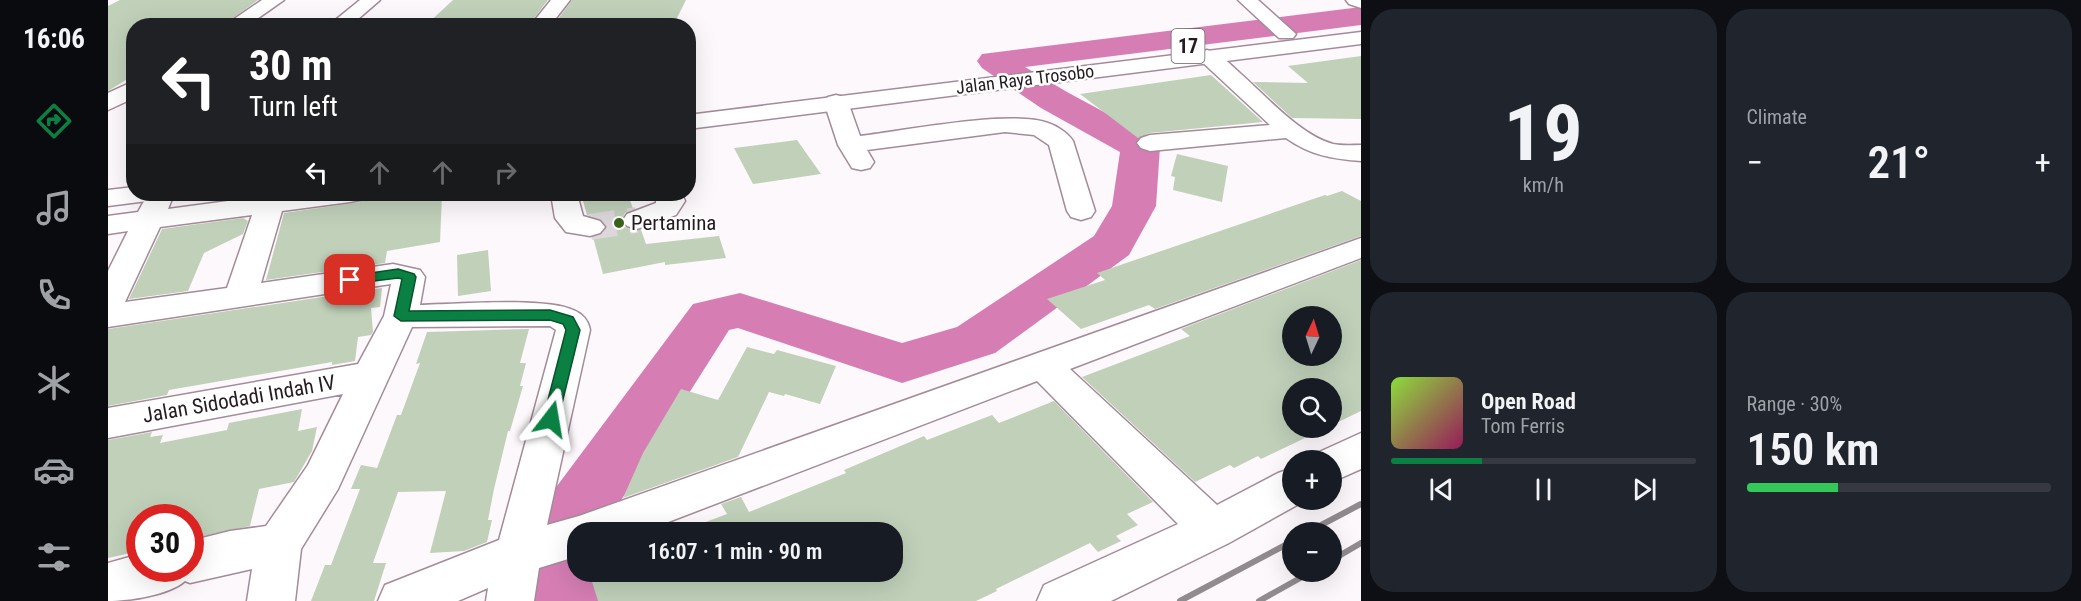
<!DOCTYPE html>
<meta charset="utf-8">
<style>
body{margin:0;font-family:"Roboto Condensed",sans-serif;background:#20242c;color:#f1f3f6;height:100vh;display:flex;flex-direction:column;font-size:22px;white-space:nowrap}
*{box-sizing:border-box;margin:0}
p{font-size:20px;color:#9ea1a6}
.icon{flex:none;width:33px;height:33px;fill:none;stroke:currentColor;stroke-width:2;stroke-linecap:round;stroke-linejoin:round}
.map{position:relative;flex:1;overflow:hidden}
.panel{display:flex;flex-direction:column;gap:9px;padding:9px;background:#0d0f14;width:720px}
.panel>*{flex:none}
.top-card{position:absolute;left:18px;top:18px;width:570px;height:183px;border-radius:24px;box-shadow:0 6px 24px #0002;background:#202124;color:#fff;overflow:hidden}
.needle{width:39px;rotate:4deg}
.tools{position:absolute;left:1174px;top:306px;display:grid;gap:12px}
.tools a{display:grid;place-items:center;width:60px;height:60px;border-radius:50%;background:#171b24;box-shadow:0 6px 24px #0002;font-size:30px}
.speed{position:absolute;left:18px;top:504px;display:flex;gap:12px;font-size:30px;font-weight:700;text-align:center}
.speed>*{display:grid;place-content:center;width:78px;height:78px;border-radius:50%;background:#171b24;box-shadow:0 6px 24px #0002;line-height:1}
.speed .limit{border:9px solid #d22;background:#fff;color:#111}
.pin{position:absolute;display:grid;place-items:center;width:51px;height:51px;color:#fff;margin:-26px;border-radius:12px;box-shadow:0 3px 9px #0006}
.me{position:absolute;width:66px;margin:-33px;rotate:14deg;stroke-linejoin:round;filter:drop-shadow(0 0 4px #0008)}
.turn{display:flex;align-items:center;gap:21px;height:126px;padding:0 24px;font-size:27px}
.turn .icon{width:78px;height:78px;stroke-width:2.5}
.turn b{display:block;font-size:42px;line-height:51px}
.lanes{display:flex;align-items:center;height:57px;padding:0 24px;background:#0003;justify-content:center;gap:30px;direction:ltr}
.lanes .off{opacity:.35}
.big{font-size:45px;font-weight:600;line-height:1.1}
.panel .widget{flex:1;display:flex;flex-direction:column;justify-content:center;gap:9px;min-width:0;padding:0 21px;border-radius:24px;background:#20242c}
.panel .dial{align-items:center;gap:0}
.dial b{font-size:78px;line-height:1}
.song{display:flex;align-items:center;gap:18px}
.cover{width:72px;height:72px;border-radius:9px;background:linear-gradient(135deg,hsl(90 70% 55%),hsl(330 70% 35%))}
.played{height:6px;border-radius:3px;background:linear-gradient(90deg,#0b8043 30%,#363941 30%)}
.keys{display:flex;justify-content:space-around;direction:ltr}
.heat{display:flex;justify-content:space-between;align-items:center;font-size:33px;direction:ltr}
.charge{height:9px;border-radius:4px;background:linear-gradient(90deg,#34c759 30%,#363941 0)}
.panel .tiles{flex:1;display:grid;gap:9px;grid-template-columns:repeat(2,1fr)}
.trip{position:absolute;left:459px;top:522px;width:336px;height:60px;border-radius:24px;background:#171b24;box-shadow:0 6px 24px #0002;font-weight:600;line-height:60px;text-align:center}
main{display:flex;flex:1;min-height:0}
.tabs{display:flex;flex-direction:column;width:108px;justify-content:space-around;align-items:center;background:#090b0e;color:#9ea1a6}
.tabs .icon{width:42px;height:42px}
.tabs .active{color:#0b8043}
.tabs b{font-size:27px;color:#f1f3f6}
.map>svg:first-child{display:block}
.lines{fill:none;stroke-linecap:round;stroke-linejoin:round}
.river{fill:#d67eb4;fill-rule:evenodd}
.building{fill:#c0d0b9;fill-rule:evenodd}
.minor-tunnel{stroke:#dcd7da;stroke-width:26;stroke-dasharray:26 13;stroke-linecap:butt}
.minor-casing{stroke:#a48b99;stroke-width:3}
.highway-casing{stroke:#a48b99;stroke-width:3}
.minor{fill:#fff;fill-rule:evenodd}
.highway{fill:#fff;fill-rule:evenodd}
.rail{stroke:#918a8e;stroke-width:6}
.route{fill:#0b8043;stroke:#07532c;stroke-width:1.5}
.poi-dot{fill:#39631f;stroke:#fff;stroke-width:2}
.labels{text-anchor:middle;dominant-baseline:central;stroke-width:5;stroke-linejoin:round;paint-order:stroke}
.far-street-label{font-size:18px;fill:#241a20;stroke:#fff}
.shield{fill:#fff;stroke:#665f63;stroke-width:1.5}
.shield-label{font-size:20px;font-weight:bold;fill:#241a20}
.poi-label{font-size:21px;fill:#241a20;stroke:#fff;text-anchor:start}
.street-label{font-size:21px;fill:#241a20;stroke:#fff}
</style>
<main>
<nav class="tabs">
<b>16:06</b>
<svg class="icon active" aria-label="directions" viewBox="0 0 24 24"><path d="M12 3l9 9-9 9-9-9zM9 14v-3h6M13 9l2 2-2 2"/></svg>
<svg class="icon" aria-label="music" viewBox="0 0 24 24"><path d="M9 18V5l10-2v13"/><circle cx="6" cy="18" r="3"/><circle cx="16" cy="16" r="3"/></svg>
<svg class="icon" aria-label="phone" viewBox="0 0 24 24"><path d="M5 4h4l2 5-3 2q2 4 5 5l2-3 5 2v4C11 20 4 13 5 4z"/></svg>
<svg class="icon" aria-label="climate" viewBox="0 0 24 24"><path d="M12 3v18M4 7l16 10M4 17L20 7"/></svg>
<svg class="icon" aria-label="car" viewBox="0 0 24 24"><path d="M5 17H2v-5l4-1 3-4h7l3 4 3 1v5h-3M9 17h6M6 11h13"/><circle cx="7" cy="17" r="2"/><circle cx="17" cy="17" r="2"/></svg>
<svg class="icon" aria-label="filters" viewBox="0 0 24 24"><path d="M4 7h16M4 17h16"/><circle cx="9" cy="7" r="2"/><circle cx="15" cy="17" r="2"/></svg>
</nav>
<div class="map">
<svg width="1253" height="601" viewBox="0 0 1253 601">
<rect width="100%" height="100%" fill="#fdf8fb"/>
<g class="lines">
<!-- river -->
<path class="river" d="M1253 7V25L917 67 959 92 1046 139 1052 147 1048 206 1021 255 887 353 794 383 630 328 621 330 505 513 502 532H470V572H495L494 601H420C423 562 432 521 449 486L585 304 632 293 794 343 849 327 986 236 1004 206 1012 152 933 108 874 68 869 61 874 54Z"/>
</g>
<!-- building -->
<path class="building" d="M12 0H150L114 26H26V75L0 91V6Z
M345 0H440L420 26H317Z
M464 0H578L565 26H445Z
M1253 56V119L1184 118 1145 82 1200 83 1180 66Z
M1103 75 1155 122 1042 133 1030 138 972 94Z
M689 140 713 174 645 184 626 148Z
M1069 154 1120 166 1114 202 1065 190 1067 177 1063 176Z
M1234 191 1253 201V236L1047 309 1041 305 973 329 939 299 997 280 989 273 1217 195 1219 196Z
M269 194H334L332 242 279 251 277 263 158 280 176 213 252 202 257 195Z
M473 194H520L525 209 517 213 513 221 518 228 533 230 538 244 611 236 618 258 557 265V262L495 274 485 237 494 234 499 227 493 219 479 215Z
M135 218 140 221 135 234 96 253 80 291 21 299 54 229Z
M380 250 383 291 350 296 349 255Z
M1253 260V411L1224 425V388H1185V428H1218L1153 459 1150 456 1126 468 1122 465 1087 482 974 377 1082 336 1073 329ZM1185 316H1224V356H1185Z
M274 288 272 307 263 308 265 332 263 335 250 337 247 361 224 365V362L61 390 59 395 0 406V329Z
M421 329 412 363H418L412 386H415L402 431H400L386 489 380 520H384L379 542 356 551 322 553 338 491 290 492 265 563H278L266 601H203L217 565H223L252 489H243L253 465 269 468 289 415H293L312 363 308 364 319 332Z
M639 347 666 354 669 350 728 366 712 404 677 394 676 396 661 392 630 457 515 498 535 453 573 389 610 400Z
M946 401 1045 502 1019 514 1030 525 1008 536 1013 541 990 552 982 543 888 589 889 591 868 601H490L481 572H784V532H571L619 514 613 504 633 497 641 512 738 473 736 470 816 436 819 440 884 415 891 423Z
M194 409 190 431 209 427 204 451 186 482 151 489 142 526 82 539 87 518H32V551L0 558V440L44 432 42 437 55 435 52 443 119 430 121 423Z"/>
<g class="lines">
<!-- minor-tunnel -->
<path class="minor-tunnel" d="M482 227 529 220"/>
<!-- minor casing -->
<g class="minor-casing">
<path id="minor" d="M154 0H176L139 26H116Z
M252 0H272L242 26H220Z
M443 0H462L442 26H422Z
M1130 0H1150L1188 34 1185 38H1171Z
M1238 0H1253V8L1241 4Z
M1099 50C1112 53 1123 65 1133 74 1158 96 1192 135 1225 144 1234 146 1244 145 1253 145V161C1224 159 1202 155 1178 138L1042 151 1033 148 1029 143 1033 138 1042 135 1162 125 1092 60 1089 56 1092 52Z
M26 81V98L0 110V93Z
M728 95 736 97 740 102 752 136C795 131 903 109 940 123 949 126 960 133 965 141L987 211 983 217 973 220 963 217 959 211 941 145 926 135 897 132 759 150 766 162 762 168 753 170 744 168 730 145 716 102 720 97Z
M40 194H66L60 209 150 197 152 194H255L252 200 242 202 174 211 153 283 285 264 312 270 317 277 312 305C347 304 438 297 465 310 475 314 480 320 482 330L439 525 471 516 1253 238V258L962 369 1109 505 1170 473 1185 468V500H1198L1121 543 1003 601H929L936 585 1070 524 929 381 534 532H470V556L431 568 426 601H378L380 588 350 601H270L277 585 391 540 448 330 442 326 304 327 230 489 193 549 187 601H139L144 569 82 583 77 581C61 595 21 601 0 601V563L32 554V568H82V541L122 531 158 526 200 465 235 394 0 438V408L250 364 276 316 283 284 0 327V271L20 231 0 234V216L30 212ZM144 215 119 288 17 302 52 227Z
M443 194H469L475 216 492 221 497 227 492 233 482 236 458 232 447 218Z
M548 194H574L577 201 568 215 529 229 519 226 515 220 519 214 548 203Z
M1253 433V469L1224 482V460H1206L1209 453Z"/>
</g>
<!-- highway casing -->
<g class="highway-casing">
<path id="highway" d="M1253 32V44L580 129V115Z
M26 187V194H51L47 200 0 206V190Z"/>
</g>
<!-- minor -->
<use href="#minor" class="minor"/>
<!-- highway -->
<use href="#highway" class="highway"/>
<!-- rail -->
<path class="rail" d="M1200 532 1253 504
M1224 560 1253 543
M1072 601 1185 541
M1151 601 1203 572"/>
</g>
<!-- route -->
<path class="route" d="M290 269 306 274 308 277 301 311 442 310 465 317 472 330 449 424 443 426 437 424 435 419 458 330 455 324 442 320 293 321 286 316 294 279 290 278 242 284 235 280 242 276Z"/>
<!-- markers -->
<circle class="poi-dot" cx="511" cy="223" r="6"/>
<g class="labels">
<!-- far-street labels -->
<g class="far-street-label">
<text transform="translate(917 79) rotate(-7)">Jalan Raya Trosobo</text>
</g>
<!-- shield labels -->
<rect class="shield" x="1063.5" y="29" width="33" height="34" rx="4.5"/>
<g class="shield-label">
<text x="1080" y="46">17</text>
</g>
<!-- poi labels -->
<g class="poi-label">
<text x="523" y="223">Pertamina</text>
</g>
<!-- street labels -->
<g class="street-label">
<text transform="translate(131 399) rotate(-10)">Jalan Sidodadi Indah IV</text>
</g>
</g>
</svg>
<div class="tools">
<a><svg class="needle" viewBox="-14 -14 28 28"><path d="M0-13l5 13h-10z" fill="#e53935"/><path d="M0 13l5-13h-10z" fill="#9ea1a6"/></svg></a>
<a><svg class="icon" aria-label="search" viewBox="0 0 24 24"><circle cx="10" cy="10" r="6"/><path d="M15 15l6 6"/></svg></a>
<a>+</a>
<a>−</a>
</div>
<div class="speed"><div class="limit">30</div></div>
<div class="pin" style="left:242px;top:280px;background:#d93025"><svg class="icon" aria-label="arrive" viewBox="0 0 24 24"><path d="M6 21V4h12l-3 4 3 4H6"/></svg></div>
<svg class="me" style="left:443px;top:419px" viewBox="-20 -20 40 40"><path d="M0-17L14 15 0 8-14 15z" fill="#0b8043" stroke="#fff" stroke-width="4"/></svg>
<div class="trip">16:07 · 1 min · 90 m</div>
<div class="top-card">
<div class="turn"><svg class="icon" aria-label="left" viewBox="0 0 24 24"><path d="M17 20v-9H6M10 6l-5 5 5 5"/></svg><div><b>30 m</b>Turn left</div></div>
<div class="lanes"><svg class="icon" aria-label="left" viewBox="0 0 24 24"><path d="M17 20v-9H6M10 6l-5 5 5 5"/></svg><svg class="icon off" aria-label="ahead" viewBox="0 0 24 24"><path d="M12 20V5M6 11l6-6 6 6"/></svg><svg class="icon off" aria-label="ahead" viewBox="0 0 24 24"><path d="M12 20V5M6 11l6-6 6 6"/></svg><svg class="icon off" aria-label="right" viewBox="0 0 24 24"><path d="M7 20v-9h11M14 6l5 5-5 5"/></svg></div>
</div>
</div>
<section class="panel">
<div class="tiles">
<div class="widget dial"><b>19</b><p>km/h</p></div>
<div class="widget"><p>Climate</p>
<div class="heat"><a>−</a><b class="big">21°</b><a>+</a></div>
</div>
<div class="widget">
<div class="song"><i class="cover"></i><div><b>Open Road</b><p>Tom Ferris</p></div></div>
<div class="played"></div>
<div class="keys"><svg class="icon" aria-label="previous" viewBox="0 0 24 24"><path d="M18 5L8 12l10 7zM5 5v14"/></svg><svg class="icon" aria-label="pause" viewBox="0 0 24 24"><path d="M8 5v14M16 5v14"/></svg><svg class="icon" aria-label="next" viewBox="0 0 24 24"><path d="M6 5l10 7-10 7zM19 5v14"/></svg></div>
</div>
<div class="widget"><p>Range · 30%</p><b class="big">150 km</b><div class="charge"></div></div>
</div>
</section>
</main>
